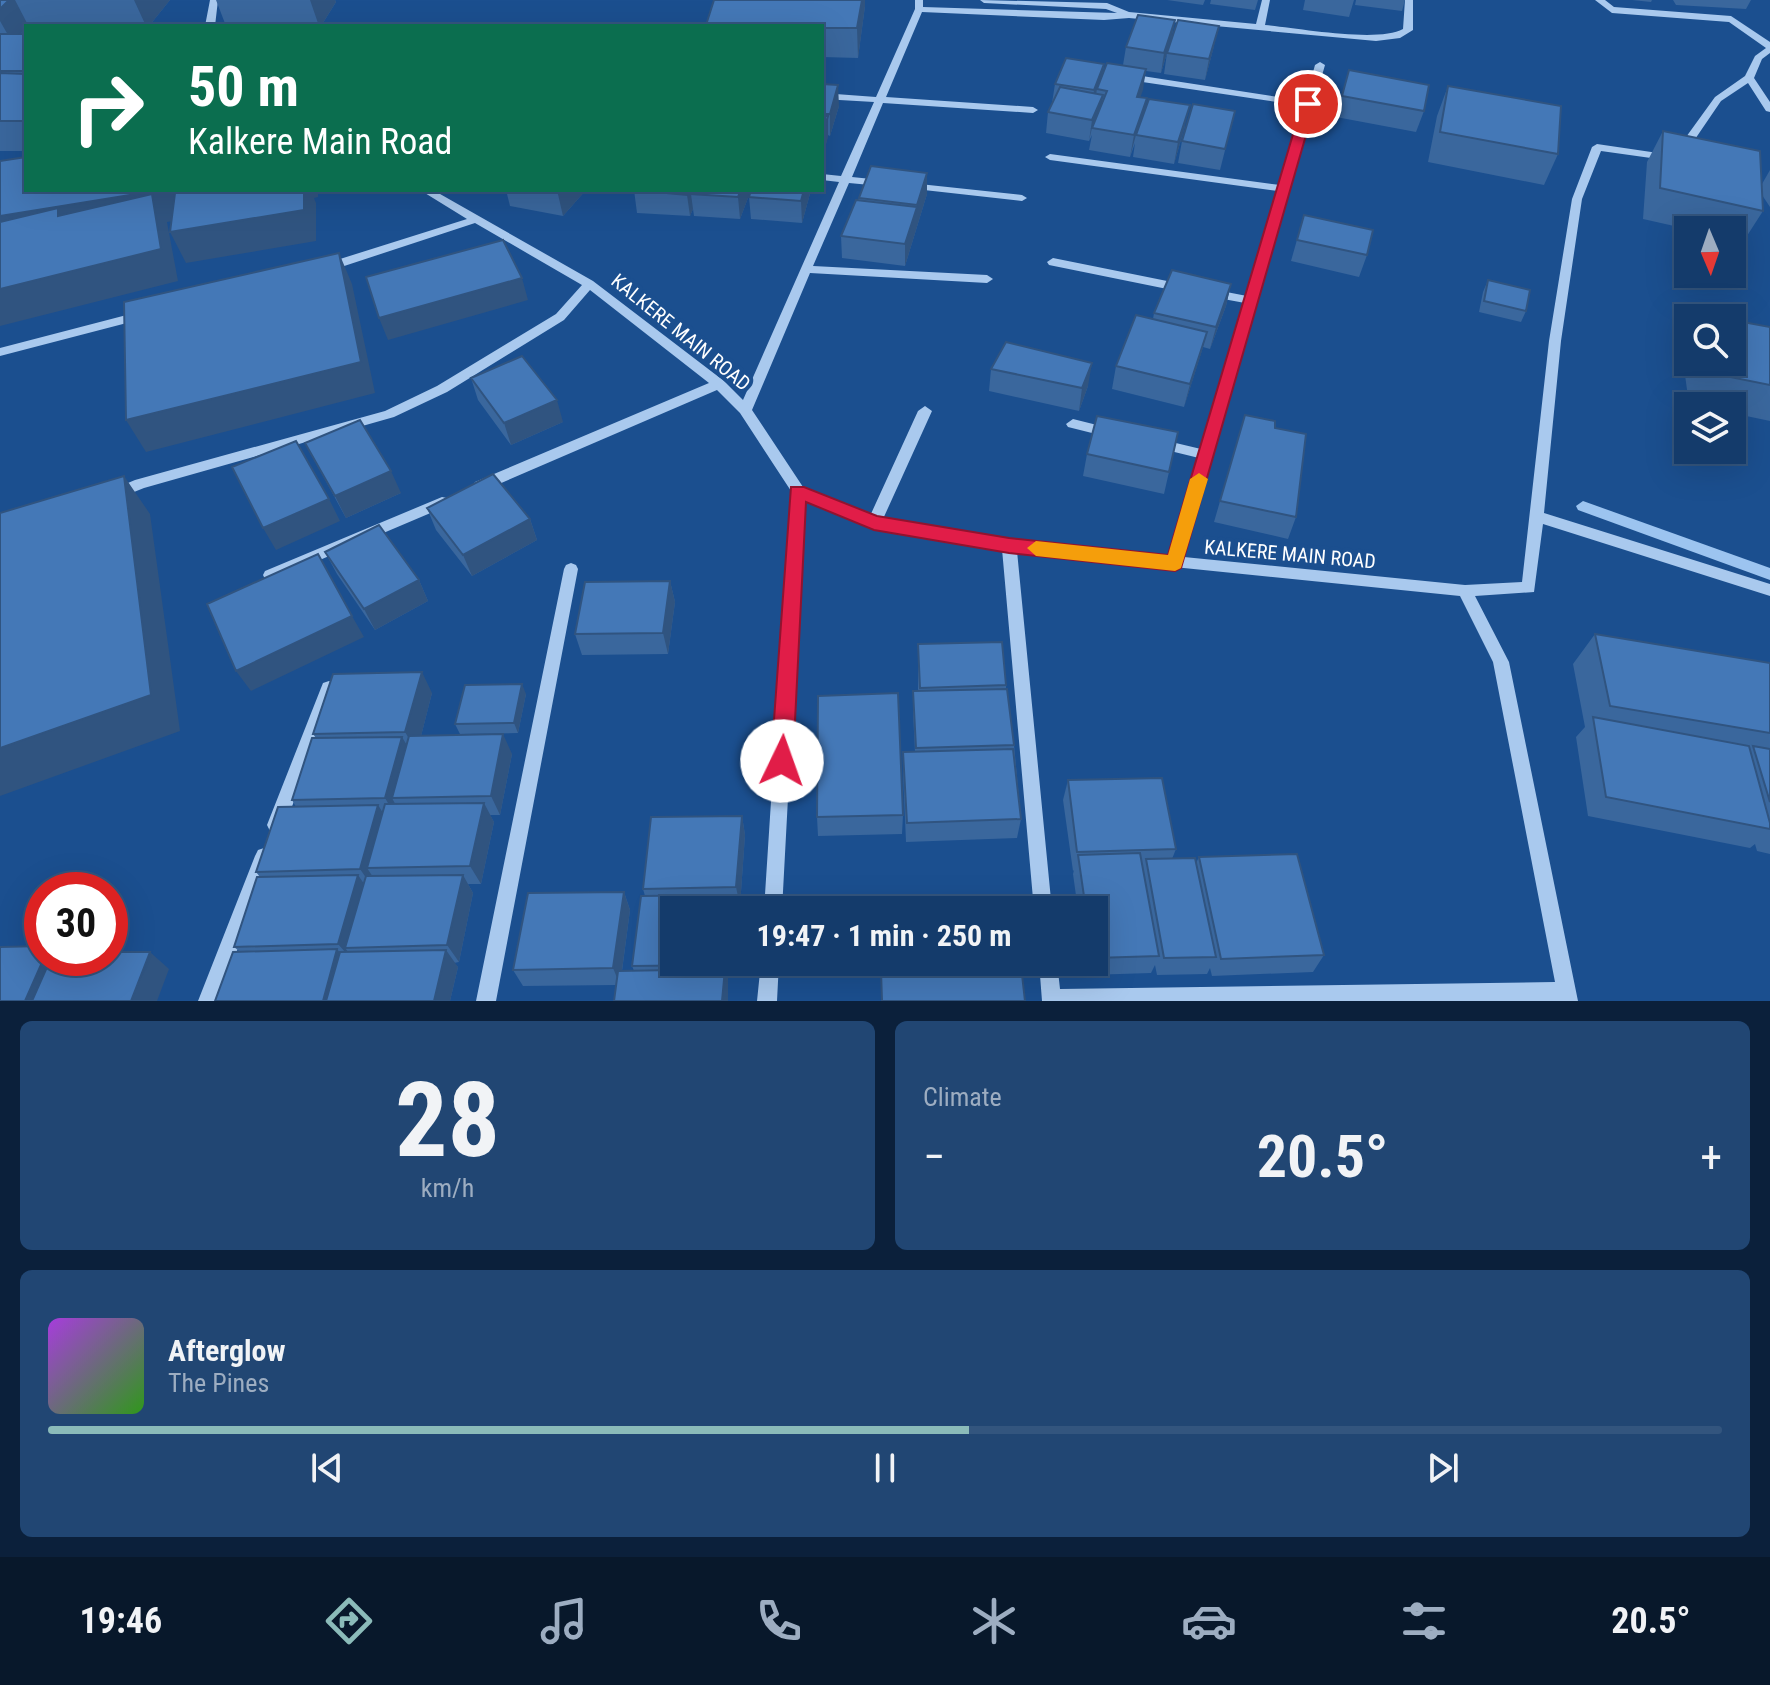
<!DOCTYPE html>
<meta charset="utf-8">
<style>
body{margin:0;font-family:"Roboto Condensed",sans-serif;background:#214673;color:#f1f3f6;height:100vh;display:flex;flex-direction:column;font-size:30px;white-space:nowrap}
*{box-sizing:border-box;margin:0}
p{font-size:26px;color:#9dadc1}
.icon{flex:none;width:44px;height:44px;fill:none;stroke:currentColor;stroke-width:2;stroke-linecap:round;stroke-linejoin:round}
.map{position:relative;height:1001px;overflow:hidden}
.sheet{display:flex;flex-direction:column;gap:20px;padding:20px;background:#0b203b;flex:1}
.sheet>*{flex:none}
.hud{position:absolute;left:24px;top:24px;width:800px;height:168px;border-radius:0px;box-shadow:0 8px 32px #0002,0 0 0 2px #33557e;background:#0b6e4f;color:#fff;overflow:hidden}
.needle{width:52px;rotate:178deg}
.tools{position:absolute;left:1674px;top:216px;display:grid;gap:16px}
.tools a{display:grid;place-items:center;width:72px;height:72px;border-radius:0px;background:#143b6b;box-shadow:0 8px 32px #0002,0 0 0 2px #33557e;font-size:40px}
.speed{position:absolute;left:24px;top:872px;display:flex;gap:16px;font-size:40px;font-weight:700;text-align:center}
.speed>*{display:grid;place-content:center;width:104px;height:104px;border-radius:50%;background:#143b6b;box-shadow:0 8px 32px #0002,0 0 0 2px #33557e;line-height:1}
.speed .limit{border:12px solid #d22;background:#fff;color:#111}
.pin{position:absolute;display:grid;place-items:center;width:68px;height:68px;color:#fff;margin:-34px;border:4px solid #fff;border-radius:50%;box-shadow:0 2px 8px #0007}
.me{position:absolute;width:88px;margin:-44px;rotate:3deg;stroke-linejoin:round;filter:drop-shadow(0 0 6px #0008)}
.turn{display:flex;align-items:center;gap:28px;height:168px;padding:0 32px;font-size:36px}
.turn .icon{width:104px;height:104px;stroke-width:2.5}
.turn b{display:block;font-size:56px;line-height:68px}
.big{font-size:60px;font-weight:700;line-height:1.1}
.sheet .widget{flex:1;display:flex;flex-direction:column;justify-content:center;gap:12px;min-width:0;padding:0 28px;border-radius:12px;background:#214673}
.sheet .dial{align-items:center;gap:0}
.dial b{font-size:104px;line-height:1}
.song{display:flex;align-items:center;gap:24px}
.cover{width:96px;height:96px;border-radius:12px;background:linear-gradient(135deg,hsl(280 70% 55%),hsl(110 70% 35%))}
.played{height:8px;border-radius:4px;background:linear-gradient(90deg,#8bbbb9 55%,#33557e 55%)}
.keys{display:flex;justify-content:space-around;direction:ltr}
.heat{display:flex;justify-content:space-between;align-items:center;font-size:44px;direction:ltr}
.sheet .tiles{flex:1;display:grid;gap:20px;grid-template-columns:1fr 1fr}
.widget:last-child{grid-column:span 2}
.trip{position:absolute;left:660px;top:896px;width:448px;height:80px;border-radius:0px;background:#143b6b;box-shadow:0 8px 32px #0002,0 0 0 2px #33557e;font-weight:700;line-height:80px;text-align:center}
.dock{display:flex;height:128px;justify-content:space-around;align-items:center;background:#08182b;color:#9dadc1}
.dock .icon{width:56px;height:56px}
.dock .on{color:#8bbbb9}
.dock b{font-size:36px;color:#f1f3f6}
.map>svg:first-child{display:block}
.lines{fill:none;stroke-linecap:round;stroke-linejoin:round}
.stream{fill:#9cc4f0;fill-rule:evenodd}
.minor{fill:#a9c9ee;fill-rule:evenodd}
.wall{fill:#3a679d}
.shaded-wall{fill:#305480}
.building{fill:#4478b7;stroke:#305480;stroke-width:2}
.route{fill:#e11d48;stroke:#92132f;stroke-width:2}
.slow{fill:#f59e0b}
.labels{text-anchor:middle;dominant-baseline:central;stroke-width:8;stroke-linejoin:round;paint-order:stroke}
.street-label{font-size:20px;fill:#fff;stroke:#1b4f8f}
</style>
<div class="map">
<svg width="1770" height="1001" viewBox="0 0 1770 1001">
<rect width="100%" height="100%" fill="#1b4f8f"/>
<g class="lines">
<!-- stream -->
<path class="stream" d="M1583 501 1770 568V580L1578 510 1576 506Z"/>
<!-- minor -->
<path class="minor" d="M210 0H218L215 26H205Z
M915 0H923V7L1117 13 1106 9 984 3 980 0 1107 3 1129 12 1256 24 1262 0H1270L1265 25C1297 28 1378 43 1403 29L1405 0H1413V30L1400 38 1376 41 1129 18 1104 20 922 12 886 97 1033 107 1038 110 1033 113 883 103 852 177 881 180 886 183 881 186 849 183 813 266 987 275 993 279 987 283 810 273 752 410 803 487 870 516 918 411 925 406 932 411 883 519 1009 539 1170 556 1199 458 1154 447 1152 444 1159 439 1201 449 1245 303 1207 296 1205 293 1211 289 1247 296 1278 191 1050 160 1045 157 1050 154 1280 185 1303 106 1129 80 1124 77 1129 74 1305 101 1315 65 1320 62 1325 65 1184 557 1465 585 1522 582 1549 341 1572 199 1592 147 1597 144 1658 153 1672 150 1681 144 1715 97 1745 76 1755 56 1766 48 1729 22 1612 13 1595 0H1605L1614 7 1731 16 1770 42V53L1762 59 1754 78 1770 102V112L1766 111 1748 83 1721 101 1689 148 1679 155 1658 159 1601 151 1582 199 1561 341 1544 513 1770 584V596L1543 524 1534 592 1475 596 1509 662 1578 1001H1042L1039 962H1057L1060 989 1555 982 1493 662 1460 596 1017 551 1052 910H1034L1002 549 874 528 804 499 782 910H764L791 491 740 413 717 390 485 490 480 491 473 486 475 482 709 383 590 290 564 320 447 392 394 417 144 488 114 500 109 499 107 495 109 491 135 480 385 411 437 386 556 314 582 285 475 223 329 271H321V265L467 219 420 190H433L593 281 724 381 743 400 839 182 822 180V174L841 176 874 102 822 99V93L876 97 915 9Z
M910 183 1022 195 1027 198 1022 201 906 188V184Z
M1053 258 1182 284 1188 288 1182 292 1049 265 1047 262Z
M142 311 146 312 148 315 146 318 0 356V348Z
M1073 419 1117 430 1119 433 1112 438 1068 427 1066 424Z
M442 497 447 498 449 502 447 506 275 579H265L263 575 265 571Z
M571 563 576 565 578 569 496 1001H476L564 569 566 565Z
M329 681 335 683 337 688 285 825 282 831 276 833 270 831 267 825 321 688 323 683Z
M264 848 270 850 273 856 218 1001H198L255 856 258 850Z
M761 962H779L777 1001H757Z"/>
</g>
<!-- wall -->
<path class="wall" d="M0 0H170L149 26H26V28L20 34H26V151H0Z
M216 0H335L336 2 321 26H226Z
M1167 0H1205L1203 5Z
M1211 0H1258L1255 10 1210 4Z
M1305 0H1354L1349 17 1303 10Z
M1356 0H1405L1402 11 1355 5Z
M1632 0H1652L1651 2Z
M1673 0H1751L1746 9 1676 5Z
M865 6 858 58 822 57V26H707L706 25Z
M1175 20 1171 40 1161 73 1146 71 1140 97 1147 98 1144 113 1185 126 1174 164 1133 157 1135 143 1130 157 1089 150 1092 135 1089 141 1046 133 1048 112 1052 103 1055 84 1104 64 1103 73 1123 65 1126 47Z
M1214 46 1205 80 1164 74 1167 53Z
M1349 70 1424 111 1416 132 1336 117Z
M822 84 839 106 830 136 828 135 822 160Z
M1448 86 1558 154 1544 185 1428 162 1437 116Z
M1235 111 1220 170 1178 163 1182 141Z
M1663 131 1762 184 1770 170V207L1762 195 1763 211 1743 242 1732 239V230H1692L1643 219 1647 162Z
M506 190H586L563 216 510 206Z
M634 190H751L740 219 694 216 693 209 690 216 637 213Z
M811 190 802 223 751 219 749 197Z
M927 194 905 266 842 258 841 236 859 198Z
M1304 215 1367 255 1359 277 1291 261Z
M1488 280 1526 311 1521 322 1479 312 1483 292Z
M1231 284 1226 306 1210 349 1203 347 1184 407 1112 389 1116 366 1153 319 1154 313Z
M1770 327V421L1732 413V406H1698L1689 404 1681 346 1688 335V362H1732Z
M991 369 1088 386 1079 411 989 391Z
M471 378 563 422 511 445 478 400Z
M1245 415 1275 428 1296 517 1288 539 1214 522Z
M305 443 401 493 346 518Z
M1087 454 1169 472 1164 494 1083 476Z
M427 508 530 519 537 540 472 576 436 530Z
M325 552 419 580 428 601 375 630 337 574Z
M670 581 675 602 668 654 582 655 575 634Z
M1595 634 1770 663V854L1757 851 1755 844 1750 848 1588 816 1576 737 1585 727 1573 664Z
M918 644 1006 685V689L1014 745 1021 819 1017 838 906 842 903 772V752H915L913 712V691H918Z
M432 693 421 736 512 754 500 815H490L494 822 481 884H468L473 893 459 962 454 963 458 967 450 1001H215L239 951 234 947 260 877 256 872 296 807 292 800 316 738 313 734Z
M526 694 518 733 460 734 455 724Z
M1068 780 1176 849 1172 859 1196 863 1199 857 1324 955 1313 972 1212 976 1210 968 1207 974 1157 975 1155 965 1151 973 1088 975 1086 962H1094V910H1078L1073 874 1074 870 1073 871 1063 800Z
M903 815 902 834 818 836 817 817Z
M742 816 745 835 740 906H730L731 910H674L728 962V1001H614L616 985 523 986 513 970 624 892 630 910 622 971H634L632 966 645 896 643 889Z"/>
<!-- shaded-wall -->
<path class="shaded-wall" d="M9 0H54H15L28 25 26 26V28L12 42 0 21V9Z
M134 0H170L149 26H146Z
M310 0H335L336 2 321 26H319Z
M862 0H865V6L858 58 857 28Z
M1175 20 1171 40 1161 73 1164 53Z
M1219 26 1214 46 1205 80 1209 59Z
M1104 64 1101 85 1097 89 1095 101 1091 111 1094 90Z
M1146 69 1143 90 1133 118 1137 97Z
M838 85 839 106 830 136V114Z
M1103 95 1100 116 1092 128 1089 141 1092 120Z
M1147 98 1143 120 1136 135 1130 157 1134 135Z
M1190 105 1185 126 1174 164 1178 142Z
M828 116V137L822 160V135Z
M927 173V194L905 266V244Z
M161 190H318V197L314 198 316 203V241L186 263 170 232 304 200 167 222 178 281 0 326V216Z
M557 190H586L563 216Z
M689 190H701L691 194 693 209 690 216 687 195Z
M741 190H751L740 219 738 197Z
M804 190H811L802 223 801 201Z
M339 253 352 284 375 393 146 452 126 420Z
M522 278 528 300 388 340 379 318Z
M1231 284 1226 306 1210 349 1216 327Z
M1207 332 1201 354 1184 407 1190 384Z
M1092 363 1088 386 1079 411 1082 388Z
M557 400 563 422 511 445 504 423Z
M391 471 401 493 346 518 335 496Z
M124 476 150 514 180 731 0 796V748Z
M329 499 340 521 276 550 263 528Z
M530 519 537 540 472 576 463 555Z
M419 580 428 601 375 630 364 609Z
M670 581 675 602 668 654 663 633Z
M352 616 364 637 251 691 236 671Z
M422 672 432 693 417 752 405 732Z
M522 684 526 694 518 733 514 723Z
M503 734 512 754 500 815 491 796Z
M402 737 414 757 392 798 399 811 397 818 385 798Z
M484 803 494 822 481 884 470 866Z
M378 805 390 824 367 868 375 880 373 888 360 869Z
M742 816 745 835 740 906 736 887Z
M358 875 371 894 345 948 353 958V961L338 944Z
M463 875 473 893 459 962 447 945Z
M624 892 630 910 620 985 613 968Z
M728 895 731 910H727Z
M337 949 351 966 342 1001H323Z
M446 950 458 967 450 1001H434Z
M150 952 169 969 157 1001H131Z
M44 958H64L55 1001H25Z
M723 962H728V1001H722L724 972Z"/>
<!-- building -->
<path class="building" d="M0 0H9L0 9Z
M714 0H862L857 28H822V26L706 25Z
M1138 15 1175 20 1164 53 1126 47Z
M1178 20 1219 26 1209 59 1167 53Z
M0 34H26V71H0Z
M1066 58 1104 64 1094 90 1055 84Z
M1107 63 1146 69 1137 97 1147 98 1134 135 1092 128 1107 91 1097 89Z
M1349 70 1429 85 1424 111 1342 96Z
M0 73 26 74V121H0Z
M822 84 838 85 830 114H822Z
M1448 86 1561 106 1558 154 1440 132Z
M1060 87 1103 95 1092 120 1048 112Z
M1149 99 1190 105 1178 142 1136 135Z
M1193 104 1235 111 1225 149 1182 141Z
M822 116H828L822 135Z
M1663 131 1760 151 1763 211 1660 188Z
M26 157V190H161L0 216V161Z
M871 166 927 173 917 205 859 198Z
M193 190H304V210L170 232 175 193Z
M634 190H689L687 195Z
M693 190H741L738 197 691 194Z
M751 190H804L801 201 749 197Z
M152 194 161 249 0 289V222L58 208V216Z
M856 200 917 207 905 244 841 236Z
M1304 215 1373 230 1367 255 1297 240Z
M503 240 522 278 379 318 366 277Z
M339 253 361 362 126 420 124 302Z
M1172 270 1231 284 1216 327 1154 313Z
M1488 280 1530 290 1526 311 1484 301Z
M1701 314 1721 318H1702Z
M1136 315 1207 332 1190 384 1116 366Z
M1732 320 1770 327V385L1710 373 1708 362H1732Z
M1006 342 1092 363 1082 388 991 369Z
M522 356 557 400 504 423 471 378Z
M1245 415 1275 421V428L1306 434 1296 517 1220 501Z
M1097 416 1178 432 1169 472 1087 454Z
M360 420 391 471 335 496 305 443Z
M296 441 329 499 263 528 232 467Z
M493 474 530 519 463 555 427 508Z
M124 476 151 695 0 748V513Z
M379 525 419 580 364 609 325 552Z
M318 554 352 616 236 671 207 604Z
M670 581 663 633 575 634 585 582Z
M1595 634 1770 663V733L1610 706Z
M1002 642 1006 685 920 688 918 644Z
M422 672 405 732 313 734 333 674Z
M522 684 514 723 455 724 465 685Z
M1007 689 1014 745 916 748 913 691Z
M898 693 903 815 817 817 818 696Z
M1593 717 1749 746 1770 823V829L1606 797Z
M503 734 491 796 392 798 409 736Z
M402 737 385 798 292 800 312 738Z
M1753 746 1770 749V802Z
M1013 749 1021 819 907 823 903 752Z
M1162 778 1176 849 1077 852 1068 780Z
M484 803 470 866 367 868 385 804Z
M378 805 360 869 256 872 278 807Z
M742 816 736 887 643 889 651 817Z
M1140 853 1159 956 1094 958V910H1086L1078 855Z
M1297 854 1324 955 1221 959 1199 857Z
M1195 858 1216 957 1164 958 1146 859Z
M358 875 338 944 234 947 257 877Z
M463 875 447 945 345 948 366 876Z
M624 892 613 968 513 970 528 893Z
M728 895 727 910H674V962H723V965L632 966 641 896Z
M42 946V958H44L25 1001H0V947Z
M337 949 323 1001H215L233 952Z
M446 950 434 1001H326L340 952Z
M110 952H150L131 1001H32L51 958H110Z
M1021 966 1025 1001H882L881 971Z
M725 969 722 1001H614L618 971Z"/>
<!-- route -->
<path class="route" d="M1308 101 1315 104 1181 568 1175 571 1009 553 874 530 806 502 793 761 789 767 782 770 774 767 771 761 791 487H804L877 516 1009 538 1168 555 1302 104Z"/>
<!-- slow -->
<path class="slow" d="M1199 473 1208 479 1181 568 1175 571 1036 556 1027 548 1036 541 1168 555 1190 479Z"/>
<g class="labels">
<!-- street labels -->
<g class="street-label">
<text transform="translate(681 332) rotate(39)">KALKERE MAIN ROAD</text>
<text transform="translate(1290 554) rotate(5)">KALKERE MAIN ROAD</text>
</g>
</g>
</svg>
<div class="tools">
<a><svg class="needle" viewBox="-14 -14 28 28"><path d="M0-13l5 13h-10z" fill="#e53935"/><path d="M0 13l5-13h-10z" fill="#9dadc1"/></svg></a>
<a><svg class="icon" aria-label="search" viewBox="0 0 24 24"><circle cx="10" cy="10" r="6"/><path d="M15 15l6 6"/></svg></a>
<a><svg class="icon" aria-label="layers" viewBox="0 0 24 24"><path d="M12 4l9 5-9 5-9-5zM3 14l9 5 9-5"/></svg></a>
</div>
<div class="speed"><div class="limit">30</div></div>
<div class="pin" style="left:1308px;top:104px;background:#d93025"><svg class="icon" aria-label="arrive" viewBox="0 0 24 24"><path d="M6 21V4h12l-3 4 3 4H6"/></svg></div>
<svg class="me" style="left:782px;top:761px" viewBox="-20 -20 40 40"><circle r="19" fill="#fff"/><path d="M0-13L10 11 0 6-10 11z" fill="#e11d48"/></svg>
<div class="trip">19:47 · 1 min · 250 m</div>
<div class="hud">
<div class="turn"><svg class="icon" aria-label="right" viewBox="0 0 24 24"><path d="M7 20v-9h11M14 6l5 5-5 5"/></svg><div><b>50 m</b>Kalkere Main Road</div></div>
</div>
</div>
<section class="sheet">
<div class="tiles">
<div class="widget dial"><b>28</b><p>km/h</p></div>
<div class="widget"><p>Climate</p>
<div class="heat"><a>−</a><b class="big">20.5°</b><a>+</a></div>
</div>
<div class="widget">
<div class="song"><i class="cover"></i><div><b>Afterglow</b><p>The Pines</p></div></div>
<div class="played"></div>
<div class="keys"><svg class="icon" aria-label="previous" viewBox="0 0 24 24"><path d="M18 5L8 12l10 7zM5 5v14"/></svg><svg class="icon" aria-label="pause" viewBox="0 0 24 24"><path d="M8 5v14M16 5v14"/></svg><svg class="icon" aria-label="next" viewBox="0 0 24 24"><path d="M6 5l10 7-10 7zM19 5v14"/></svg></div>
</div>
</div>
</section>
<nav class="dock">
<b>19:46</b>
<svg class="icon on" aria-label="directions" viewBox="0 0 24 24"><path d="M12 3l9 9-9 9-9-9zM9 14v-3h6M13 9l2 2-2 2"/></svg>
<svg class="icon" aria-label="music" viewBox="0 0 24 24"><path d="M9 18V5l10-2v13"/><circle cx="6" cy="18" r="3"/><circle cx="16" cy="16" r="3"/></svg>
<svg class="icon" aria-label="phone" viewBox="0 0 24 24"><path d="M5 4h4l2 5-3 2q2 4 5 5l2-3 5 2v4C11 20 4 13 5 4z"/></svg>
<svg class="icon" aria-label="climate" viewBox="0 0 24 24"><path d="M12 3v18M4 7l16 10M4 17L20 7"/></svg>
<svg class="icon" aria-label="car" viewBox="0 0 24 24"><path d="M5 17H2v-5l4-1 3-4h7l3 4 3 1v5h-3M9 17h6M6 11h13"/><circle cx="7" cy="17" r="2"/><circle cx="17" cy="17" r="2"/></svg>
<svg class="icon" aria-label="filters" viewBox="0 0 24 24"><path d="M4 7h16M4 17h16"/><circle cx="9" cy="7" r="2"/><circle cx="15" cy="17" r="2"/></svg>
<b>20.5°</b>
</nav>
